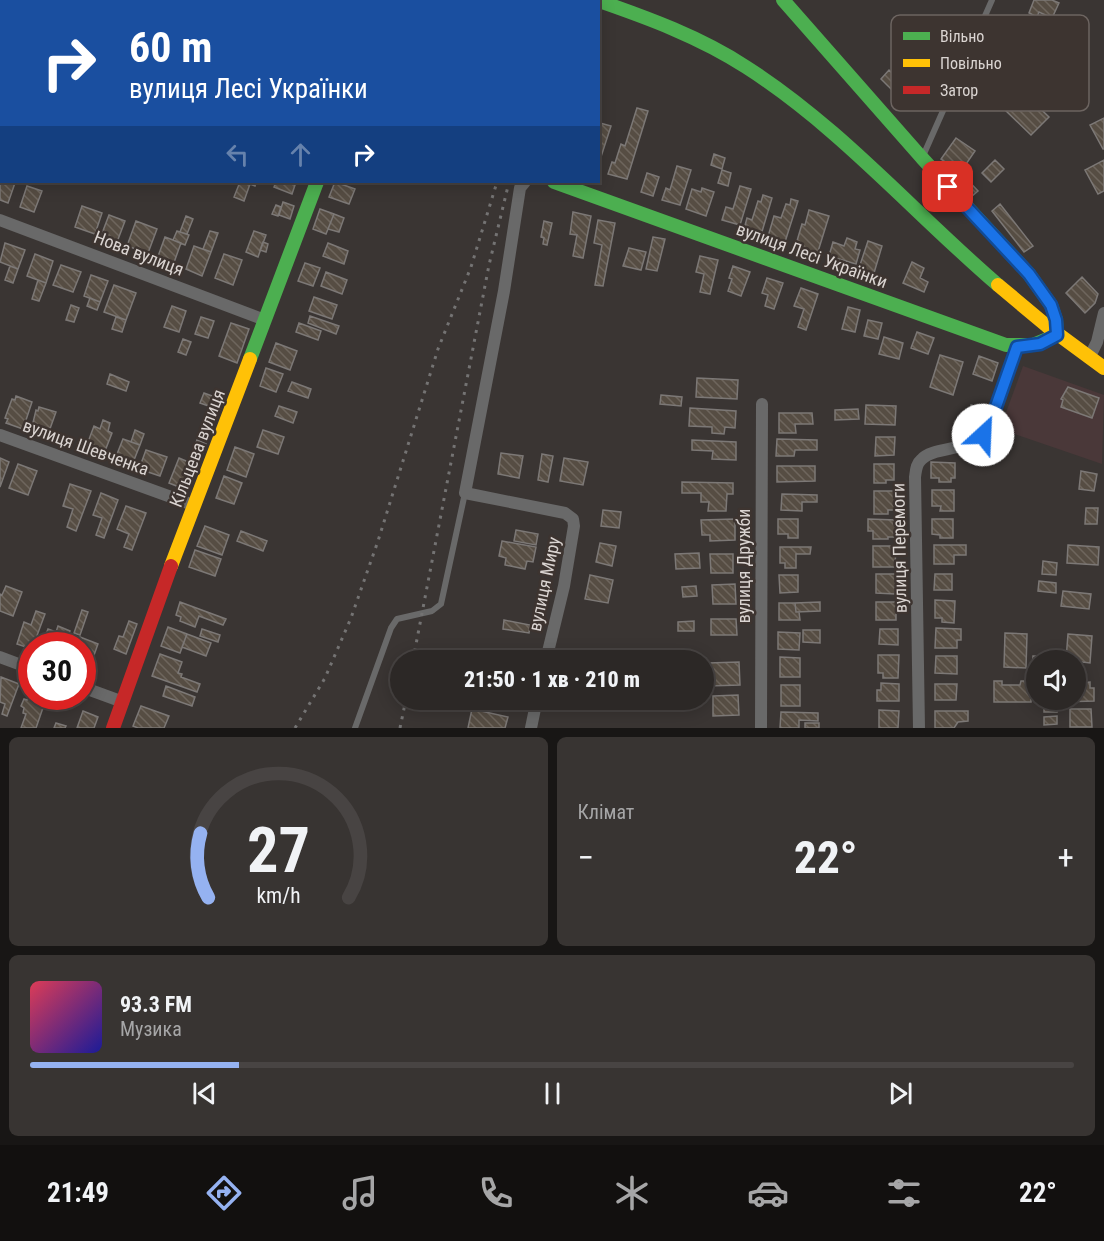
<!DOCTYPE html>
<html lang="uk">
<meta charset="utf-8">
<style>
body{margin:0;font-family:"Roboto Condensed",sans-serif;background:#383432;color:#f1f3f6;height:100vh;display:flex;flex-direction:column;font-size:22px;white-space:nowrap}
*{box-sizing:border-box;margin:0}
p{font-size:20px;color:#a6a6a7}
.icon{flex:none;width:33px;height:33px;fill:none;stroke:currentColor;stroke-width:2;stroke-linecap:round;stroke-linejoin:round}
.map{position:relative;height:728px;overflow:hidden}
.sheet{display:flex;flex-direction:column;gap:9px;padding:9px;background:#181615;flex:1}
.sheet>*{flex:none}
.top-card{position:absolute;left:0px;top:0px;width:600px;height:183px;box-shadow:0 3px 15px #0003,0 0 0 2px #484443;background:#1a4fa0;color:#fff;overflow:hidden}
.controls{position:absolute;left:1026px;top:650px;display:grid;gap:12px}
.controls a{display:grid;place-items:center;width:60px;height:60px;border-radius:50%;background:#2c2826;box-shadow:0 3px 15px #0003,0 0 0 2px #484443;font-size:30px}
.speed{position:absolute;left:18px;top:632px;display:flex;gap:12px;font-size:30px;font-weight:700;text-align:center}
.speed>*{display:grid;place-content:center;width:78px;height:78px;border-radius:50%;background:#2c2826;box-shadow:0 3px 15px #0003,0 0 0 2px #484443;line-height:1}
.speed .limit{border:9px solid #d22;background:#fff;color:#111}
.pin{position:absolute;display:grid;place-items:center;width:51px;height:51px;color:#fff;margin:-26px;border-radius:12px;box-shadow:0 3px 9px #0006}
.me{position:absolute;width:66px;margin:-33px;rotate:25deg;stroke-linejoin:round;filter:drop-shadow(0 0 4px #0008)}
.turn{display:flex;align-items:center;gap:21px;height:126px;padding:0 30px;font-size:27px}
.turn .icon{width:78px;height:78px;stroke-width:2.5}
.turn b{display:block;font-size:42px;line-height:51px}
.lanes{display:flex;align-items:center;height:57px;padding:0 30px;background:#0003;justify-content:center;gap:30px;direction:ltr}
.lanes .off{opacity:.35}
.big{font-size:45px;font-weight:800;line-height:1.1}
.sheet .widget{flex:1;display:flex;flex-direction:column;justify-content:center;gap:9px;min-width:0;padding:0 21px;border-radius:9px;background:#383432}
.sheet .dial{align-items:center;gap:0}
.dial svg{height:156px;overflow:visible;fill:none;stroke:#484443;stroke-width:7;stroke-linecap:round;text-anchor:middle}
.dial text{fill:#f1f3f6;stroke:none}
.song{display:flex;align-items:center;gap:18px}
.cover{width:72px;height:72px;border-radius:9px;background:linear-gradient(135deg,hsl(350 70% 55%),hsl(240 70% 35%))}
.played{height:6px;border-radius:3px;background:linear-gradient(90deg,#95b2f1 20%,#484443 20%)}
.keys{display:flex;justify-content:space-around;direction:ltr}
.heat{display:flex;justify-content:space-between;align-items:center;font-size:33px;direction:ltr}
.sheet .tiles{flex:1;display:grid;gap:9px;grid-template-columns:1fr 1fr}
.widget:last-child{grid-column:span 2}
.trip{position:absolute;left:390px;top:650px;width:324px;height:60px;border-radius:30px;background:#2c2826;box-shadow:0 3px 15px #0003,0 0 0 2px #484443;font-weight:800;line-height:60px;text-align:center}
.menu{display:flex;height:96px;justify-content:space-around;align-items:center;background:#12100f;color:#a6a6a7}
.menu .icon{width:42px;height:42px}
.menu .on{color:#95b2f1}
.menu b{font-size:27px;color:#f1f3f6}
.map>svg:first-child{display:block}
.education{fill:#4a3839}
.building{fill:url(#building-back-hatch);stroke:#7c7876;stroke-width:1.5}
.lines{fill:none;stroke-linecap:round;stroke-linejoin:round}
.lane{stroke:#696969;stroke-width:6}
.street{stroke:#696969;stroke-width:12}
.fast{stroke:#4caf50;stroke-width:14}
.slow{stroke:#ffc107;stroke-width:14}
.jam{stroke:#c62828;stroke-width:14}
.rail{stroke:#747373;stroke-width:3;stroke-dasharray:3 6;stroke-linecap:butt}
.route-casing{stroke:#114b97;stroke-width:15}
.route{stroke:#1a73e8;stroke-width:10}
.labels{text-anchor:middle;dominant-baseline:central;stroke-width:5;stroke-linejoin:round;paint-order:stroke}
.street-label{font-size:18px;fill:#dad4d1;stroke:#3d3430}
.key{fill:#3d3430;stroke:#6c6460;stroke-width:1.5}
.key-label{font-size:16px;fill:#dad4d1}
</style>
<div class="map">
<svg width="1104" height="728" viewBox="0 0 1104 728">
<defs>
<pattern id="building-back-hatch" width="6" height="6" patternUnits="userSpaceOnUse" patternTransform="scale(1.5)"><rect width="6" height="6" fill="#564d43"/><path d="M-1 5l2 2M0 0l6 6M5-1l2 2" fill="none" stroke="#6e665d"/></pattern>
</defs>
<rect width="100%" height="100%" fill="#3a3533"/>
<!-- education -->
<path class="education" d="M1023 366 1104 395 1102 464 1000 429Z"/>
<!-- building -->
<path class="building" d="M1034 0H1052L1059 3 1052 18 1039 12 1037 17 1029 13Z
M0 28 2 29V59H0Z
M889 70 902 83 894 92 881 79Z
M1023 92 1049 117 1031 135 1005 110Z
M637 108 648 111 627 179 608 174 612 162 615 163 621 144 625 146Z
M1104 118V149H1103L1090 125Z
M600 123 611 126 598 166V128Z
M956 138 975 151 960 173 941 159Z
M714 154 725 158 722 169 711 165Z
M995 160 1004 169 991 182 982 173Z
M1104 160V191L1098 194 1085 170Z
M677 166 691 170 680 205 662 200 666 188 670 190Z
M722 170 731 173 728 186 718 183Z
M647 173 659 177 653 196 641 192Z
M962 174 978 191 971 197 955 180Z
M0 178 2 182 15 183 8 203 0 200Z
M240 182H256L255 186 250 184 244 201 234 197Z
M276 182H296L292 194 274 187Z
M335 182 355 189 349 204 329 197Z
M27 186 42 191 34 212 20 207Z
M740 186 751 189 740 225 722 220 726 207 733 209Z
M702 188 714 192 706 216 686 209 692 189 701 192Z
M763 195 772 198 761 235 744 229 747 218 752 220 758 201 761 202Z
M791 199 798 201 784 245 767 240 774 216 781 218 786 204 790 205Z
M283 202 294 206 290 219 279 215Z
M1000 204 1033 246 1024 252 992 211Z
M276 205 281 207 278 216 272 214Z
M82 206 102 213 95 234 75 227Z
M320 209 334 214 326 234 313 229Z
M809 210 829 216 816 258 794 251 802 224 805 225Z
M573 212 591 216 583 258 573 256 577 235 570 234Z
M334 214 344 218 339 232 328 229Z
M109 215 125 221 117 242 101 236Z
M186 216 193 219 187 234 180 232Z
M598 220 615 223 603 286 595 285 602 245 594 243Z
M136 221 157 229 148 253 127 246Z
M544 221 552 223 547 245 543 244 544 238 541 237Z
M177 231 189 235 185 245 173 240Z
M210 231 218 233 211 252 203 249Z
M254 231 266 235 258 257 246 252Z
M165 237 181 243 172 268 156 262Z
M653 237 665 239 657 271 646 269Z
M847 238 857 242 855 249 860 250 856 264 829 256 833 242 844 246Z
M868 241 882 246 874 273 859 268Z
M263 242 268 244 266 252 260 250Z
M5 243 25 250 18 269 0 262Z
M328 243 348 251 344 264 323 256Z
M194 246 211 252 202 276 186 269Z
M629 248 646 252 641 270 623 266Z
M35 254 53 261 46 283 27 276Z
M224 254 242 260 233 285 215 278Z
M700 256 718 260 710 294 700 292 704 274 696 272Z
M912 262 924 268 920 278 928 282 924 292 903 283Z
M305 263 320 268 313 286 298 281Z
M61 265 81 272 73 292 53 285Z
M10 266 18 269 13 283 5 280Z
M733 266 750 272 741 296 728 291 732 279 729 278Z
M326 272 347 280 342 294 321 286Z
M91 275 108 281 100 302 84 296Z
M1082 277 1098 294 1095 303 1085 313 1066 293Z
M767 278 783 283 774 309 765 306 768 295 762 293Z
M38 280 46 283 39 301 32 299Z
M114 285 136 293 126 320 104 312Z
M801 288 818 294 806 330 798 327 804 309 794 306Z
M314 297 337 305 332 319 309 311Z
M90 298 100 302 97 310 87 306Z
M71 305 79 308 74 322 66 320Z
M172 306 186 311 179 332 164 327Z
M848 307 860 310 855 332 842 329Z
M310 316 339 326 336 334 308 323Z
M116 317 126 320 122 332 112 329Z
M201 317 214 321 208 338 195 334Z
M868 320 882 323 878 339 864 336Z
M231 323 249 329 237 363 219 356Z
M299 323 321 331 318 340 296 332Z
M917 332 934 338 928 354 911 348Z
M884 337 903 343 899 359 879 354Z
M183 339 191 342 186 355 178 352Z
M276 343 297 351 290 370 269 362Z
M940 355 963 362 953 395 930 387Z
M979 356 998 363 992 381 973 374Z
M266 368 283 374 276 392 260 386Z
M110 374 129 382 126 391 107 384Z
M697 378 738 380 737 399 696 397Z
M292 382 311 389 308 398 288 391Z
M1068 387 1099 398 1092 418 1061 407 1063 400 1061 399Z
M204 393 223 400 220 410 200 403Z
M661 395 682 397 681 406 660 404Z
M16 396 32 402 23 429 6 423 8 419 5 418 12 399 15 400Z
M866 405 896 406 895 425 865 424Z
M971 405 983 409 977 428 965 424Z
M279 406 297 412 293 423 275 416Z
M39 407 56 412 47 437 31 431 36 410 38 411Z
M690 408 736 411 735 428 725 427 724 434 712 433V427L689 426Z
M858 409 859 419 835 420V410Z
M779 413H812L813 424H795L796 433H779Z
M103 420 110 423 108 431 112 433 103 456 85 450 94 426 100 429Z
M135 430 144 434 140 445 131 442Z
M263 430 284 437 278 454 257 447Z
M876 437H895L894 455 875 456Z
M123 439 140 445 132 465 115 459Z
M777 439 817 440V450H795L794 456H776Z
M197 440 206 444 198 466 189 462Z
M692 440 736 442V460L712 459 713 451 692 450Z
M235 447 254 454 246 477 227 470Z
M146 450 167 457 160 476 139 469Z
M501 453 523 456 519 478 498 474Z
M542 454 553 456 548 482 538 480Z
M0 458 9 462 0 487Z
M179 458 193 464 184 489 169 483Z
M564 458 588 462 583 485 560 481Z
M931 462 955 463V478H951V482H939V478H931Z
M18 464 37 471 28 495 9 488Z
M874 464H894V480H886V483H874Z
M777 466H815V481L777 482Z
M1081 471 1097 474 1094 491 1079 489Z
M224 476 242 483 234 504 216 498Z
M682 482 733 483V494H727L726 511H708L709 502H701V493H682Z
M70 484 91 491 76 531 67 527 73 509 63 506Z
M932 490H954V511H940L941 506H932Z
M874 491H896V510H888V514H874Z
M101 493 118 500 104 538 96 535 102 518 93 515Z
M782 494 817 495V502H802V511L781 510Z
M126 506 146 513 132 550 124 547 129 534 117 529Z
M1086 508H1098L1097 524H1085Z
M603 510 621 512 619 528 601 526Z
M735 519V540L710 541V535H702L701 520Z
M778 519H798V538H788V534H778Z
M868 519 896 520V537H888V539H873V531H868Z
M932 519H953V538H940V535L932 534Z
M205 526 229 535 222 555 197 546Z
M516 530 538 534 536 545 514 541Z
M241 531 267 541 263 551 237 541Z
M502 541 536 547 533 562 527 561 525 569 505 565 506 558 499 556Z
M600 543 616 546 612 566 596 562Z
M934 545H966V555H954V564H934Z
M1068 545 1099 547 1098 565 1067 563Z
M873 546H896L895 567H873Z
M780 547H811L810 554H796V568H785V563H780Z
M195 550 221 559 215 576 189 567Z
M699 553 700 568 676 569 675 554Z
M710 554H733V573H711Z
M1043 561 1057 563 1056 575 1042 574Z
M876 574H896L895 594 876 593Z
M935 574H952V590H934Z
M590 575 613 580 608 603 585 599Z
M779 575H798V592L780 593Z
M1039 581 1056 583V593L1038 591Z
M735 584 736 604H713L712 585Z
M6 586 22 592 13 616 0 611V594L2 595Z
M696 586 697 596 683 597 682 587Z
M1063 591 1091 594 1089 609 1061 606Z
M935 600 955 601 954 623 942 622V618H935Z
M180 602 226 619 223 625 199 616 195 627 180 621 181 617 176 615Z
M820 602V611L796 612 795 603Z
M876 602H896V620H876Z
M779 603H795L796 612H799L800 620H779Z
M82 610 88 612 80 635 74 633Z
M36 611 45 614 32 649 17 644 24 622 31 625Z
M711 619H736L737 635H711Z
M504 620 530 625 529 633 503 629Z
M129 621 137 624 126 654 114 649 119 636 123 637Z
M694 621V631H678V622Z
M58 626 70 631 65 645H42L48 629 56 632Z
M168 627 187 634 180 653 161 646Z
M936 628 961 629V640H957V648H935Z
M202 629 220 635 218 642 200 636Z
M880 629H898V645L879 644Z
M803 630H820V643L803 642Z
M778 632 800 633 799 650 778 649Z
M1005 633 1027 634 1026 668 1004 667Z
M187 634 211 643 206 656 182 647Z
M1068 634 1092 636 1090 663 1066 660Z
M80 637 98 644 89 669 82 667V645H77Z
M160 654 182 662 178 673 182 674 181 677 200 684 197 692 152 676Z
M701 655V660H685L684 656Z
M878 655H899L898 678H883V673H878Z
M503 656 521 659 520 660H502Z
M936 656H957V674L935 673Z
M1033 656 1054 657V660H1036V669L1032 668Z
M780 657 800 658V677H780Z
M739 662 740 685 708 686V663Z
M1 677 19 684 7 716 2 714 5 704 0 702Z
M994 681H1002V685H1020L1021 681H1031V702H994Z
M1090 682V688H1094V701L1060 702V699H1076V685L1080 688 1079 683Z
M881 683 899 684V701H877V690H881Z
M935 684H957L956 700H935Z
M781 685H800V706H781Z
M166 686 195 697 192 706 163 696Z
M30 693 32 696 46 699 36 728H21L26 714 23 713 24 708 21 706 24 699 27 700Z
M738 695 739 715 713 716V696Z
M1044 704H1057V712H1044Z
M141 706 169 716 164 728H138L133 726Z
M472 709 508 717 505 728H468Z
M1070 709H1091L1092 727H1070Z
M879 710 899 711 898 728H879Z
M83 711 98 717 94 728H77Z
M935 711H968V721L958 722 954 728H935Z
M781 712 818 713V721L799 720V728H780Z
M1057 716V724L1044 725V717Z
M56 723 66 726 65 728H54Z
M805 723H819V728H805Z"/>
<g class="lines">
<!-- lane -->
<path class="lane" d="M923 156 992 0
M355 728 391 628 397 619 432 611 441 604 465 493"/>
<!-- street -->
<path class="street" d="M59 0 63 2
M525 182 520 188 504 291 465 493 565 513 573 519 574 526 564 586 546 660
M0 220 265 320
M1089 358 1097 342 1104 313
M0 435 193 505
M0 657 32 669
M82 687 123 702
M531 728 537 699
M761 728 762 404
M919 728 915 477C916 471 916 464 921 460 931 448 962 450 977 440 993 429 1010 367 1017 347"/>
<!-- fast -->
<path class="fast" d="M596 0C648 18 700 37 746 67 840 127 914 213 998 285
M783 0 922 158 1029 274 1051 305 1056 320 1057 335
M554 182 1006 345H1033L1057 335
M250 359 317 182"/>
<!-- slow -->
<path class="slow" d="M998 285 1047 326 1104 368
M171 566 250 359"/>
<!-- jam -->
<path class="jam" d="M113 728 171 566"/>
<!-- rail -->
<path class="rail" d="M553 2V0
M562 2 563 0
M413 660 489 265 509 182
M295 728 325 678 351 618 378 541 438 349 471 267 497 182
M400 728 406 699"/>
</g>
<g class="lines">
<!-- route casing -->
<g class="route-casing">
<path id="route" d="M948 187 1029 274 1051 305 1056 320 1057 335 1040 344 1017 347 992 418 983 435"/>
</g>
<!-- route -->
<use href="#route" class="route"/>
</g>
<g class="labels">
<!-- street labels -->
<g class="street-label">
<text transform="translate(139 253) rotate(21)">Нова вулиця</text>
<text transform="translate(812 255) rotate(20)">вулиця Лесі Українки</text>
<text transform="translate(86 447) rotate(20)">вулиця Шевченка</text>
<text transform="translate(197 448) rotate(-69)">Кільцева вулиця</text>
<text transform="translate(899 548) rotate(-91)">вулиця Перемоги</text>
<text transform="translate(743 566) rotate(-90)">вулиця Дружби</text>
<text transform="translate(544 584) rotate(-78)">вулиця Миру</text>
</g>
</g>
<!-- legend -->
<rect x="891" y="15" width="198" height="96" rx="9" class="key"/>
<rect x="903" y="32" width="27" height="8" fill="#4caf50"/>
<rect x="903" y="59" width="27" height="8" fill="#ffc107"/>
<rect x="903" y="86" width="27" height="8" fill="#c62828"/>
<g class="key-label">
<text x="940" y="42">Вільно</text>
<text x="940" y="69">Повільно</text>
<text x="940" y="96">Затор</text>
</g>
</svg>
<div class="controls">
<a><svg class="icon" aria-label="sound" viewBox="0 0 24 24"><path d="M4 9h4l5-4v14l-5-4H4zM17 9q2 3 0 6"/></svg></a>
</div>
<div class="speed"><div class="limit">30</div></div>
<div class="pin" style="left:948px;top:187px;background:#d93025"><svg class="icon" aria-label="arrive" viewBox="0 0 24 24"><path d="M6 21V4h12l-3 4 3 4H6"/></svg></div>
<svg class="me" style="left:983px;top:435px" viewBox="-20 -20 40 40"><circle r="19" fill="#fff"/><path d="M0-13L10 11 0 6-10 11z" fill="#1a73e8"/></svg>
<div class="trip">21:50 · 1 хв · 210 m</div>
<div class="top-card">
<div class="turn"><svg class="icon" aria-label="right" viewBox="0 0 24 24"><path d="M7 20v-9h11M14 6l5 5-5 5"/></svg><div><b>60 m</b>вулиця Лесі Українки</div></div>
<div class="lanes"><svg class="icon off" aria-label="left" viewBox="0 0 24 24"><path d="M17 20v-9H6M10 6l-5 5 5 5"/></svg><svg class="icon off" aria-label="ahead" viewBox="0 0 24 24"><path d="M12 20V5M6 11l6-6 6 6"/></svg><svg class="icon" aria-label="right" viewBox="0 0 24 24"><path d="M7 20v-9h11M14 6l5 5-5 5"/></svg></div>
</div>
</div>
<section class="sheet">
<div class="tiles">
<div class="widget dial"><svg viewBox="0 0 100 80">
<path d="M14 69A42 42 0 1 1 86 69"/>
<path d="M14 69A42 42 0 0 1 10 36" stroke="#95b2f1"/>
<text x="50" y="56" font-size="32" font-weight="700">27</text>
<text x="50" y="72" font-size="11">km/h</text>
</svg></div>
<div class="widget"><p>Клімат</p>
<div class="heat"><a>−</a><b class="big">22°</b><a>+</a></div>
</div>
<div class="widget">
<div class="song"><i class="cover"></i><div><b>93.3 FM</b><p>Музика</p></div></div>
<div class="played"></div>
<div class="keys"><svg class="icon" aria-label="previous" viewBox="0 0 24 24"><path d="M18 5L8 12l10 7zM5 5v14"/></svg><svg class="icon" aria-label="pause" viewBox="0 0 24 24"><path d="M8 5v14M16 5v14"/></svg><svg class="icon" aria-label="next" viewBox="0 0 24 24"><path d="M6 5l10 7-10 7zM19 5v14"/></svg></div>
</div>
</div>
</section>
<nav class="menu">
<b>21:49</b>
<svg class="icon on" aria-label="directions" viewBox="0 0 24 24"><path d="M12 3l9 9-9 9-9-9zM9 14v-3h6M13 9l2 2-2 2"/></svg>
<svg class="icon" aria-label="music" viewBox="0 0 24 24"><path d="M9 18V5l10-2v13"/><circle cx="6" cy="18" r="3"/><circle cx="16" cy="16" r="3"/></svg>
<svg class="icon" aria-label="phone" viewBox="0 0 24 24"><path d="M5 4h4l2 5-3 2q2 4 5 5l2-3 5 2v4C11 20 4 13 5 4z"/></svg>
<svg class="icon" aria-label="climate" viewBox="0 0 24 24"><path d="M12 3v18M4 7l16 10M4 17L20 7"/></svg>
<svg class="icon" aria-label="car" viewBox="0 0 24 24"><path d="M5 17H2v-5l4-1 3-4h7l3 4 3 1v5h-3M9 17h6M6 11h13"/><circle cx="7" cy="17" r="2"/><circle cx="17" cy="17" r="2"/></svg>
<svg class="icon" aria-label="filters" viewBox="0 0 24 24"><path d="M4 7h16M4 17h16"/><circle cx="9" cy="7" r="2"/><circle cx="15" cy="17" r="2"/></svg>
<b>22°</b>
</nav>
